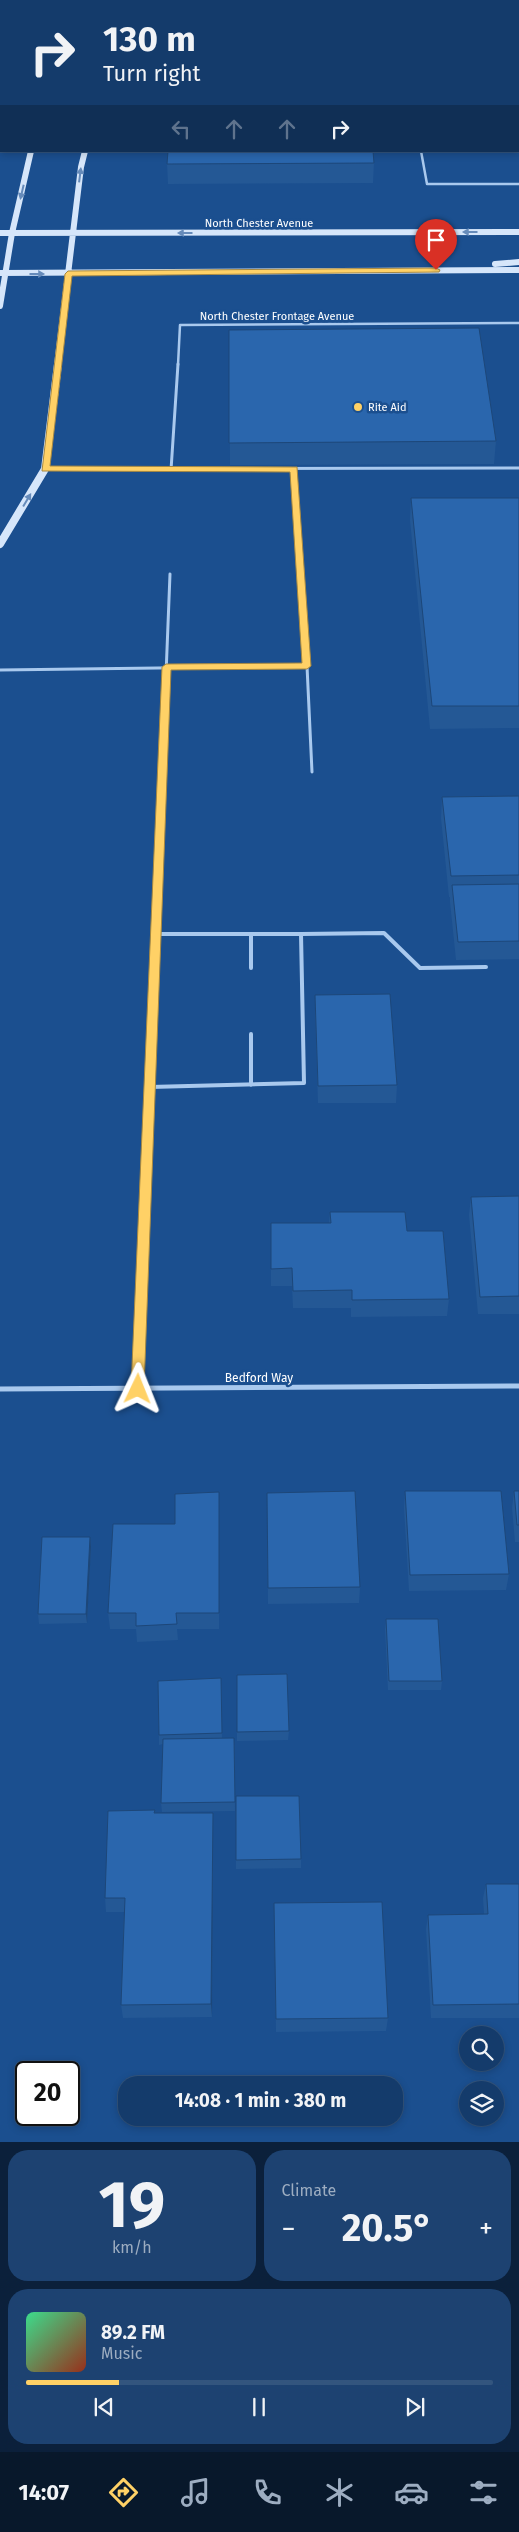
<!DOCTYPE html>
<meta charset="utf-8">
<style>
body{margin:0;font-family:"Fira Sans",sans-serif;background:#1d4271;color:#f1f3f6;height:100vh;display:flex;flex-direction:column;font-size:19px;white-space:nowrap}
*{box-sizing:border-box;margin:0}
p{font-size:16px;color:#9dadc1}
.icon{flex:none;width:28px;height:28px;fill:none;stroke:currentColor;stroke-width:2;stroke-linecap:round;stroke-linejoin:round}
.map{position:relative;height:2142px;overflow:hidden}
.side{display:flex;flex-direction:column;gap:8px;padding:8px;background:#0b203b;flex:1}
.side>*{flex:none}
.guide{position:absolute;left:0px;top:0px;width:520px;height:152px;box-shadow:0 2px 8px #0003,0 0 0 1px #33557e;background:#143b6b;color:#f1f3f6;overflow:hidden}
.tools{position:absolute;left:459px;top:2026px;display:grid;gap:10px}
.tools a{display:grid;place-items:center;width:45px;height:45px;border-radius:50%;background:#143b6b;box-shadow:0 2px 8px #0003,0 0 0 1px #33557e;font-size:25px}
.speed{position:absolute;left:15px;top:2061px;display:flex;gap:10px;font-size:25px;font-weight:700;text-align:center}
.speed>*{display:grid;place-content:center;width:65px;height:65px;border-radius:50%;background:#143b6b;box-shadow:0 2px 8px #0003,0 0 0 1px #33557e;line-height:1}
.speed .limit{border:2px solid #111;border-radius:8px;background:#fff;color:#111}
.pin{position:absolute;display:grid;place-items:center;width:42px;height:42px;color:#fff;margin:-51px -21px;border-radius:50% 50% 50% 0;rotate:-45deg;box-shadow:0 0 5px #0007}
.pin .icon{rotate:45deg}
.me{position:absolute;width:55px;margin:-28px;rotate:2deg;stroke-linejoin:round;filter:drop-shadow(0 0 4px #0008)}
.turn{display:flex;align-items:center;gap:18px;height:105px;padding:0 20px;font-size:22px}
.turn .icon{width:65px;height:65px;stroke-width:2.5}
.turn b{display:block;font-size:35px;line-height:42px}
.lanes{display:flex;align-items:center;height:48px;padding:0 20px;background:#0003;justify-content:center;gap:25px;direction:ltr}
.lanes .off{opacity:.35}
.big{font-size:38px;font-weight:700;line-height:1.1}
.side .widget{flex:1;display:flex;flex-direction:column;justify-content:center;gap:8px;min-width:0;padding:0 18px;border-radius:20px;background:#1d4271}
.side .dial{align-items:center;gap:0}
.dial b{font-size:65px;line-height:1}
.song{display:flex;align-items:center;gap:15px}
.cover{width:60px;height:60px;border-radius:8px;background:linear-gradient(135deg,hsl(150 70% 55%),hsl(10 70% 35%))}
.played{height:5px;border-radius:2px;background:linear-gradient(90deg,#ffd166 20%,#33557e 20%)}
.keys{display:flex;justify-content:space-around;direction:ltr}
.heat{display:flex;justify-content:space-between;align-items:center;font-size:28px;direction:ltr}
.side .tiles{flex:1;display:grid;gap:8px;grid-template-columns:1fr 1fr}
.widget:last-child{grid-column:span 2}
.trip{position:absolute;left:118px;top:2076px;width:285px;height:50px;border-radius:20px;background:#143b6b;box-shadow:0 2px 8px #0003,0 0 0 1px #33557e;font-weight:700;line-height:50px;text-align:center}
.dock{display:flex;height:80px;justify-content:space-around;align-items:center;background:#08182b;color:#9dadc1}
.dock .icon{width:35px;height:35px}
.dock .selected{color:#ffd166}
.dock b{font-size:22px;color:#f1f3f6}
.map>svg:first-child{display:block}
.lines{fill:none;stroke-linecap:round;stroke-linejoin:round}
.lane-far2{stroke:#a9c9ee;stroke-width:2.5}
.lane-far1{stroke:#a9c9ee;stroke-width:3}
.lane{stroke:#a9c9ee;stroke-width:4}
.street{stroke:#a9c9ee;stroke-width:5}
.secondary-far1{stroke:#d6e6fa;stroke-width:6}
.secondary{stroke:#d6e6fa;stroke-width:8}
.wall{fill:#245895}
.shaded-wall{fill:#1d4779}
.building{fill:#2a66ad;stroke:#1d4779}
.oneway{fill:#668bba}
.route{fill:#ffd166;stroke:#a68842}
.poi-dot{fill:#ffd166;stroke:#1b4f8f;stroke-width:2}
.labels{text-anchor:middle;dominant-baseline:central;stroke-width:5;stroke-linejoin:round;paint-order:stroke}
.far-street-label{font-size:11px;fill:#fff;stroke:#1b4f8f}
.far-poi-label{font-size:11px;fill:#fff;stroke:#1b4f8f;text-anchor:start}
.street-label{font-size:12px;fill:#fff;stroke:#1b4f8f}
</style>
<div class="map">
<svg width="519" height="2142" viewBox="0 0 519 2142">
<rect width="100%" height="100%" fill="#1b4f8f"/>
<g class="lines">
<!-- lane-far2 -->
<path class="lane-far2" d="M421 151 427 184H519
M178 365 180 325 519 323"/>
<!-- lane-far1 -->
<path class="lane-far1" d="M46 469 519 468
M294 469 307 666
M171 470 178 364
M0 670 307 666 312 772
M160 826 170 574"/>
<!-- lane -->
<path class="lane" d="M251 934V968
M301 934 384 933 420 968 486 967
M251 1034V1085
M150 1087 304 1083 301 934H156
M138 1389 160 824"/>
<!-- street -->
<path class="street" d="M0 1389 519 1386"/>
<!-- secondary-far1 -->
<path class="secondary-far1" d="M0 233 519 232
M495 264 519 262
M0 273 519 270
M0 306 12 233 31 151
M57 365 81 167 85 151"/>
<!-- secondary -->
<path class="secondary" d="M0 544 45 469 58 364"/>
</g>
<!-- wall -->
<path class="wall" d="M0 0H21V1H1V36H0Z
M374 163 373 183 168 184 167 164Z
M229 330 496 441 494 464 230 465Z
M411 498H519V728L430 729 410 520Z
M519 796V959L456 960 450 902V897H449L441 818 442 797Z
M315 995 397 1085 396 1103H318L315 1013Z
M519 1196V1314H478L469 1215 471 1197Z
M330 1212 407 1231 449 1299 447 1316 351 1317V1308H293L292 1286H271V1223H329Z
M405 1491 509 1574 506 1590 409 1591 404 1508Z
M514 1491H519V1542H515L512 1508Z
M219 1509V1629H177L178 1640 137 1642 136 1629H110L108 1613 175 1524Z
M267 1509 360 1587 359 1603 268 1604Z
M90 1537 91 1547 87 1623 39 1624 38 1614Z
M386 1619 442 1681 441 1690H388L385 1629Z
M237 1675 289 1731 288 1740 237 1741Z
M221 1678 222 1738H234L235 1811 162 1812 161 1803 163 1744 159 1745V1735Z
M236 1796 301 1859V1868L236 1869Z
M155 1813H213L212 2017 123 2018 121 2005 124 1912H106L105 1898Z
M486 1884H519V2018H431L426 1929 428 1915 484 1914 483 1898Z
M274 1903 388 2018 386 2031 276 2032Z"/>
<!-- shaded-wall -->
<path class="shaded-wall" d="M90 1537 91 1547 87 1623 86 1614Z
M213 1813V1828L212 2017 211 2004Z"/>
<!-- building -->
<path class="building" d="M0 0H21V1H1V21H0Z
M253 0H519V14V1H253Z
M168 151H373L374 163 167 164Z
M479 328 496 441 229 443V330Z
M411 498H519V706H432Z
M519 796V875L451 876 442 797Z
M519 884V941L458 942 452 885Z
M390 994 397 1085 318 1086 315 995Z
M519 1196V1296L480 1297 471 1197Z
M330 1212H405L407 1231H443L449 1299 352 1300V1290L293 1291 292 1268 271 1269V1223H331Z
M355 1491 360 1587 268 1588 267 1493Z
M405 1491H501L509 1574 410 1575Z
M514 1491H519V1525H517Z
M219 1492V1613H176L177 1624 136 1626V1613H108L113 1524H175V1494Z
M42 1537H90L86 1614H38Z
M386 1619H438L442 1681H389Z
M287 1674 289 1731 237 1732V1675Z
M221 1678 222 1733 159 1735 158 1681Z
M234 1738 235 1802 161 1803 163 1739Z
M236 1796H299L301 1859 236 1860Z
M155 1810 154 1813H213L211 2004 121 2005 125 1898H105L108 1811Z
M486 1884H519V2004L433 2005 428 1915 488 1914Z
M382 1902 388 2018 276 2019 274 1903Z"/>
<!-- one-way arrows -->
<defs><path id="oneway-solid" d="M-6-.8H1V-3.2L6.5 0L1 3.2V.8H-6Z" transform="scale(1.25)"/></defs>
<g class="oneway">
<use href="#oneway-solid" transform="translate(80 175) rotate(-83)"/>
<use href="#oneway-solid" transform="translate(22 192) rotate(103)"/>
<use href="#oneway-solid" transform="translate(470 232) rotate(180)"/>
<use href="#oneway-solid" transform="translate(185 233) rotate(180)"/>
<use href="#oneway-solid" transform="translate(37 274)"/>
<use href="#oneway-solid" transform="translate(27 500) rotate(-59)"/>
</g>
<!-- route -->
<path class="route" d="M436 268 440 270 439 272 72 276 50 466 297 467 311 666 307 669 171 670 144 1389 138 1394 131 1389 162 667 166 664 302 663 290 472 42 471 65 274 68 271Z"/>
<!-- markers -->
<circle class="poi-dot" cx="358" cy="407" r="5"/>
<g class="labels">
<!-- far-street labels -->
<g class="far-street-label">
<text x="259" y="223">North Chester Avenue</text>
<text x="277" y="316">North Chester Frontage Avenue</text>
</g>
<!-- far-poi labels -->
<g class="far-poi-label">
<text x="368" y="407">Rite Aid</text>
</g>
<!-- street labels -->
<g class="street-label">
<text x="259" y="1378">Bedford Way</text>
</g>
</g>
</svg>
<div class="tools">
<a><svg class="icon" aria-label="search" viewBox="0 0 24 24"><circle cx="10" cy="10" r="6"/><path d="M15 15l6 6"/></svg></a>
<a><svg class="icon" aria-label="layers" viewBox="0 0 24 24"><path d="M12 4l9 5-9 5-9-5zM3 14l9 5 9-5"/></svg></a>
</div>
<div class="speed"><div class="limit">20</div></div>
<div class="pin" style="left:436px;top:270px;background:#d93025"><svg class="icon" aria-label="arrive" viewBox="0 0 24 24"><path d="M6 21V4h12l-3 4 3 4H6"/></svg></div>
<svg class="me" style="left:138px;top:1389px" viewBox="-20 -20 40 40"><path d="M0-17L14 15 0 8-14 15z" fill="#ffd166" stroke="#fff" stroke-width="4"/></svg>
<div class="trip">14:08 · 1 min · 380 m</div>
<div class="guide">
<div class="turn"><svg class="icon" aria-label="right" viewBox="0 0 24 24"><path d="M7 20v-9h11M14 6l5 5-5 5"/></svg><div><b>130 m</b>Turn right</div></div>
<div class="lanes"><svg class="icon off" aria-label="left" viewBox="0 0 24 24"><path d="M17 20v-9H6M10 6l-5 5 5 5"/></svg><svg class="icon off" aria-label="ahead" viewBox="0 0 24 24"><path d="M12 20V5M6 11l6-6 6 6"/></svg><svg class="icon off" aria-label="ahead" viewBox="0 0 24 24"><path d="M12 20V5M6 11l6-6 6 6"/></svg><svg class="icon" aria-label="right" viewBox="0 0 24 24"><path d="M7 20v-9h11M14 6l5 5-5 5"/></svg></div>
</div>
</div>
<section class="side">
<div class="tiles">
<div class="widget dial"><b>19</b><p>km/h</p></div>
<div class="widget"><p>Climate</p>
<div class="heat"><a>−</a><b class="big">20.5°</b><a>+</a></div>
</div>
<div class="widget">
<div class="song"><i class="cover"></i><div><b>89.2 FM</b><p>Music</p></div></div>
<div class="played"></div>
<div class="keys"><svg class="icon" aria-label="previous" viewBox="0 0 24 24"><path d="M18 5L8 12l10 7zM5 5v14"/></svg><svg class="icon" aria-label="pause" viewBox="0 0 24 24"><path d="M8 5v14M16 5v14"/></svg><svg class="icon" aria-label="next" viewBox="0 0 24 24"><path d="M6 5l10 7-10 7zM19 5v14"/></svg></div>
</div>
</div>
</section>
<nav class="dock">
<b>14:07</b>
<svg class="icon selected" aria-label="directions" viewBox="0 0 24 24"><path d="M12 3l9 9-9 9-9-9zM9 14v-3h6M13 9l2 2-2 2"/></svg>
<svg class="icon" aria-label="music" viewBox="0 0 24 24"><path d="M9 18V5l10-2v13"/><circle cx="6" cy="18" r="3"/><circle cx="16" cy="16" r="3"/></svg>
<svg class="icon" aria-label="phone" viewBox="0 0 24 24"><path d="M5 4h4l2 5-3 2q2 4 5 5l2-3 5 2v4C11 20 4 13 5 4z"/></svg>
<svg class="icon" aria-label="climate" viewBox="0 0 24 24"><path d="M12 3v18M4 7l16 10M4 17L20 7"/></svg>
<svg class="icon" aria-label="car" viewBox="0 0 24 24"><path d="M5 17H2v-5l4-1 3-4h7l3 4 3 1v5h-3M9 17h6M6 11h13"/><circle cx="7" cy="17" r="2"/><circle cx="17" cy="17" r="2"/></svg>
<svg class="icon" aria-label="filters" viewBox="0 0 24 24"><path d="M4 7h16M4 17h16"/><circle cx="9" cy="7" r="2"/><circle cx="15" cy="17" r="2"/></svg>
</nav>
